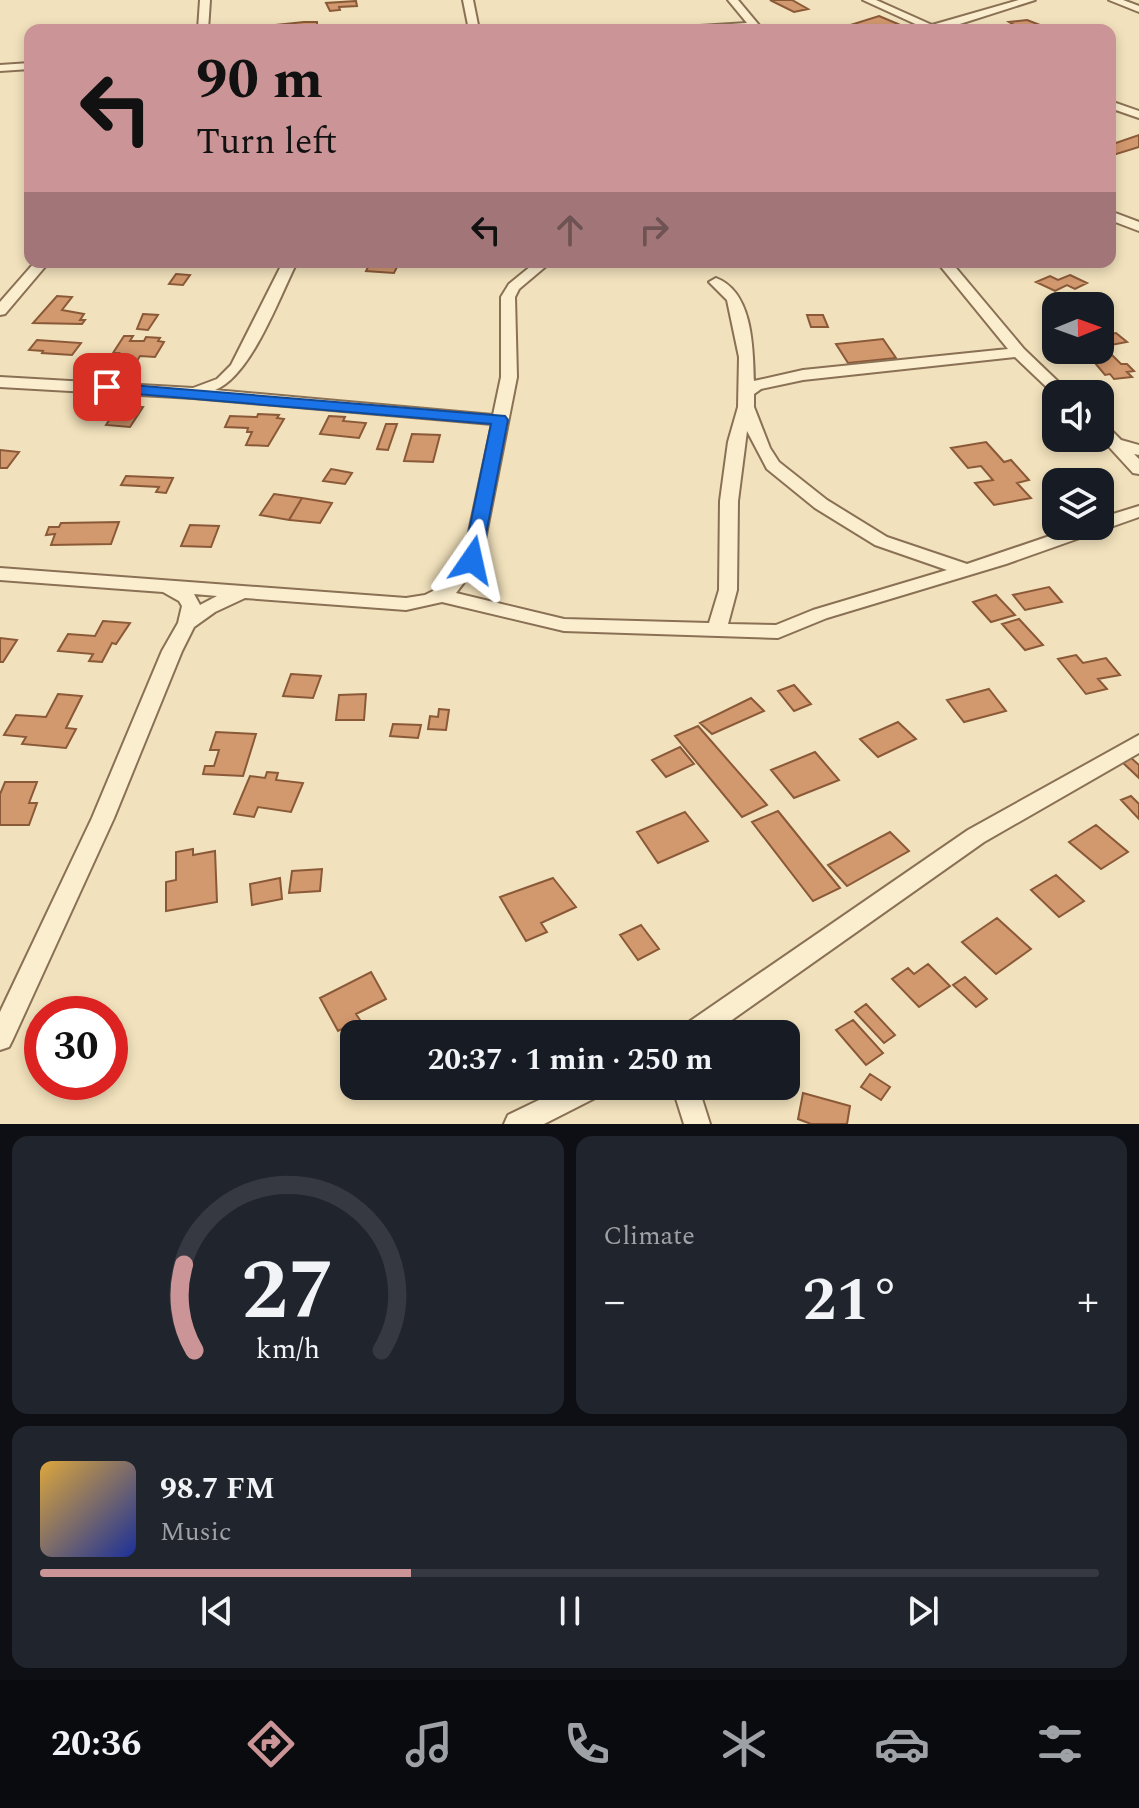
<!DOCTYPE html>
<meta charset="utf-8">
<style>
body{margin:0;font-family:Spectral,serif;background:#20242c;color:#f1f3f6;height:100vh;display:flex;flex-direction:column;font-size:30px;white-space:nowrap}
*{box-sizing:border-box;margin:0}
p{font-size:26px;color:#9ea1a6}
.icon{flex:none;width:44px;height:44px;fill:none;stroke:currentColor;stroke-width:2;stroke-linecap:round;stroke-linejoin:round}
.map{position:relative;height:1124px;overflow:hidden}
.details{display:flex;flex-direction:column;gap:12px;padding:12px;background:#0d0f14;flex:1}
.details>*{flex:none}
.hud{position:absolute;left:24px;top:24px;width:1092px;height:244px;border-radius:16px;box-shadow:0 4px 12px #0003;background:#cb9496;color:#111;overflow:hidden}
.needle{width:52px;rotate:89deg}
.controls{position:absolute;left:1042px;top:292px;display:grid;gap:16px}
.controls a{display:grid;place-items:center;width:72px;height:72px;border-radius:16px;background:#171b24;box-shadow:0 4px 12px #0003;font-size:40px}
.speed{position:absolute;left:24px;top:996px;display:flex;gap:16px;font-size:40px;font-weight:700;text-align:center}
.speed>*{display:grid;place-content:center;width:104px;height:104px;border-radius:50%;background:#171b24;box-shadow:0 4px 12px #0003;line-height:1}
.speed .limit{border:12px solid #d22;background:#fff;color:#111}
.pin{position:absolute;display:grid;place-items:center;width:68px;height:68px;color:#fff;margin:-34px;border-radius:16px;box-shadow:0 4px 12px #0006}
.me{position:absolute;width:88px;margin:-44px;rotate:11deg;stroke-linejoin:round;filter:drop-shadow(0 0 6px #0008)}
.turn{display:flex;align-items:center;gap:28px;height:168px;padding:0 40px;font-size:36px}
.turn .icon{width:104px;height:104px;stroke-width:2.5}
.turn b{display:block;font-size:56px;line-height:68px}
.lanes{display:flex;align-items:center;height:76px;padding:0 40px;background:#0003;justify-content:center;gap:40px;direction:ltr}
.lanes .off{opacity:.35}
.big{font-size:60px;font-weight:700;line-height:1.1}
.details .widget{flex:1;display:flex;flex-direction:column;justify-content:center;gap:12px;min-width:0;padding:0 28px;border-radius:16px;background:#20242c}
.details .dial{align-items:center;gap:0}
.dial svg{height:208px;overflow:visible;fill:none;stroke:#363941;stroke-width:7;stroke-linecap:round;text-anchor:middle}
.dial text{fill:#f1f3f6;stroke:none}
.song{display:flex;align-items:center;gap:24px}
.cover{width:96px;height:96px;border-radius:12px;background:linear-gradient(135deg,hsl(40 70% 55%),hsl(230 70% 35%))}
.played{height:8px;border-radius:4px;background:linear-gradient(90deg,#cb9496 35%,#363941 35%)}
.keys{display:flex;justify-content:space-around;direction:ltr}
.heat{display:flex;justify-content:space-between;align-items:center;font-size:44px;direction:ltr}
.details .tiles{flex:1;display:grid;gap:12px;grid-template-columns:1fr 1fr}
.widget:last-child{grid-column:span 2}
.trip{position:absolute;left:340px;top:1020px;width:460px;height:80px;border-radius:16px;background:#171b24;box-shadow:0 4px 12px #0003;font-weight:700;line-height:80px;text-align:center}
.tab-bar{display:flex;height:128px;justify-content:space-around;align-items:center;background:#090b0e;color:#9ea1a6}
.tab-bar .icon{width:56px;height:56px}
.tab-bar .active{color:#cb9496}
.tab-bar b{font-size:36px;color:#f1f3f6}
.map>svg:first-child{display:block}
.building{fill:#d2986e;stroke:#8a5938;stroke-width:2}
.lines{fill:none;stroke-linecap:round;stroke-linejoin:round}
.minor-casing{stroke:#8a7054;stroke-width:4}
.minor{fill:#fbeecf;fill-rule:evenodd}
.route{fill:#1a73e8;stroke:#114b97;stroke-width:2}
</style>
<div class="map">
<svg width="1139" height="1124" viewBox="0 0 1139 1124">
<rect width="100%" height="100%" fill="#f1e1bc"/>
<!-- building -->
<path class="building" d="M770 0H792L808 9 794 12Z
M356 1 357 6 339 7 340 10 330 11 326 3Z
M879 16 898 24 872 30 841 28Z
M1027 20 1040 25 1021 29 1009 22Z
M304 22H317V30H275L276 25Z
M1139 135V147L1110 156V145Z
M369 265 397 267 394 273 366 271Z
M176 274 190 275 183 285 169 284Z
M1070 275 1087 283 1075 289 1067 285 1055 291 1036 282 1050 276 1058 280Z
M57 296 72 297 62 310 84 314 80 320H85L82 324 33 323Z
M143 314 158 315 148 330 137 329Z
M807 315H823L828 327H811Z
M1116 333 1127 342 1100 347V336Z
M124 336H133L130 341H144L146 337 160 338 158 341 164 342 155 357 140 356 137 361 115 360 119 353H113Z
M883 339 896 358 848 363 836 344Z
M37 340 81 343 72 355 42 353 43 351 29 350Z
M1112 355 1121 364H1127L1134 371 1127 372 1132 377 1114 379 1110 374 1105 375 1090 357Z
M121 405 143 407 130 427 106 425 110 419H106L111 411 116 412Z
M258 414 279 415 277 418 284 419 268 446 246 445 252 432H247L248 428 225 427 230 416 257 417Z
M329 416 345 417 343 421 366 423 359 438 320 434Z
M386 424H397L388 450 377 449Z
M412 434 440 435 433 462 404 461Z
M986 442 1004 462 1011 460 1029 480 1017 483 1031 498 994 505 975 483 993 480 981 466 968 468 951 448Z
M0 450 19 452 7 468H0Z
M331 469 352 473 345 484 323 481Z
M126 476 173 478 166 493 156 492 159 487 121 485Z
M274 494 302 498 289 520 260 515Z
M302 498 332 503 320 523 289 520Z
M119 522 111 544 51 545 55 534 46 535 49 527H59L61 523Z
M190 525 219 526 211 547 181 546Z
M1049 587 1062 602 1025 610 1013 595Z
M996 595 1015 615 991 622 973 602Z
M1019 619 1043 645 1025 650 1002 624Z
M103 621 130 623 116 644 112 643 102 662 89 661 93 654 58 651 68 634 95 636Z
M0 638 17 640 3 662H0Z
M1076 655 1083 663 1106 658 1120 675 1098 679 1107 689 1086 694 1058 659Z
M291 674 321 676 313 698 283 696Z
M794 685 811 704 794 711 778 691Z
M989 689 1006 711 964 722 947 700Z
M58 694 82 696 66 728 76 729 66 748 22 744 26 737 4 735 16 715 46 717Z
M366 694 364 720H336L339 695Z
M751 698 764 711 712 734 700 723Z
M439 709 449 710 446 730 428 729 430 716 438 717Z
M898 722 916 739 878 757 860 739Z
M393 724 421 725 418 738 390 736Z
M698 726 767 805 742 817 675 736Z
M216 732 256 734 243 776 203 774 205 766H214L219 750H210Z
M680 747 694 764 666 777 652 760Z
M815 752 839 780 794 798 771 770Z
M1129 756 1139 765V778L1120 760Z
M267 772 278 773 276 780 303 783 291 812 258 807 254 817 234 814 250 776 265 778Z
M5 782H37L29 803H37L29 825H0V794Z
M1131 796 1139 804V819L1121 800Z
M778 811 840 888 813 901 752 822Z
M685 812 708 841 658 863 637 832Z
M1096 825 1128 852 1101 869 1069 842Z
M890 832 909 851 847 886 828 865Z
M193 849V855L215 851 217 902 166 911V882L176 880V852Z
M322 869 320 891 289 893 292 871Z
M1056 875 1084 901 1059 917 1031 890Z
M280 878 282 899 252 905 250 884Z
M553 878 576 907 541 923 547 932 526 941 500 897Z
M997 918 1031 949 996 974 962 942Z
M641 925 659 949 638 960 620 935Z
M928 964 950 986 919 1007 892 979 908 968 914 974Z
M371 972 386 999 356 1014 360 1020 338 1031 320 998Z
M965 977 987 999 976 1007 953 985Z
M866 1004 895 1035 884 1043 855 1012Z
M853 1020 883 1053 866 1065 836 1030Z
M870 1074 890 1087 881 1100 861 1087Z
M803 1093 850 1106 847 1124H811L798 1119Z"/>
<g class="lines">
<!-- minor casing -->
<g class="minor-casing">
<path id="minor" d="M200 0H210L208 30H198Z
M463 0H473L479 30H469Z
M728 0H738L763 30H679L684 27 747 23Z
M863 0H876L932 25 1019 0H1035L941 30H919L922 27Z
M1109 0H1123L1139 6V12Z
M30 63V69L0 71V65Z
M1110 101 1139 111V118L1110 108Z
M1110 211 1139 222V231L1110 220Z
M35 262H49L5 314 0 315V302Z
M283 262H297C279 298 251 376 215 390L493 415 501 377V297L509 284 536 262H551L519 289 515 297 517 377 481 560 456 593 564 619 709 623 719 590 720 501 728 442 738 407 739 357 727 300 709 282 716 278C753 292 753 348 754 381L803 370 1008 349 937 262H951L1024 349 1071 394 1056 396 1015 357 803 380 761 389 754 394V407L770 448 779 462 827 500 887 537 967 564 1079 526H1100V518L1139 506V517L1006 564 827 618 778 638 564 631 442 602 406 610 245 598 215 612 194 627 182 651 114 818 13 1039 9 1047 0 1050V1012L92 818 162 651 178 623 182 606 179 601 163 592 0 580V568L406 598 425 595 439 588 463 560 492 424 193 398 0 387V377L193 388 217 379 231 365ZM747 431 767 469 815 508 875 545 947 570 813 610 776 625 728 624 737 590 738 501ZM194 594 217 596 200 605Z
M1100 423 1106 425 1121 440 1139 445V455L1134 454 1139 459V474L1133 473 1100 437Z
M1139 735V753L984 842 712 1034H679L683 1026 968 830Z
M568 1086H607L603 1094 544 1124H504L508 1115Z
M672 1086H698L710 1124H684Z"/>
</g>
<!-- minor -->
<use href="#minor" class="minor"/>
</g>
<!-- route -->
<path class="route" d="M107 383 505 416 508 420 481 560 472 566 463 560 491 424 101 391 99 387Z"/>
</svg>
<div class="controls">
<a><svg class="needle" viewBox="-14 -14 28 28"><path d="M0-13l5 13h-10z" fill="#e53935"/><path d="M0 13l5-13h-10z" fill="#9ea1a6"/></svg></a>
<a><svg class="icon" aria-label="sound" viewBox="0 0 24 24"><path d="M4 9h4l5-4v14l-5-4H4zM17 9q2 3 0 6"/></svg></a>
<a><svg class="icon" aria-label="layers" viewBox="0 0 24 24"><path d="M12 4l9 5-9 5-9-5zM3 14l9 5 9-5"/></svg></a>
</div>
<div class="speed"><div class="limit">30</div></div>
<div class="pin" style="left:107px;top:387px;background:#d93025"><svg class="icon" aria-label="arrive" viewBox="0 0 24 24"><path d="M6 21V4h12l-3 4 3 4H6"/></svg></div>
<svg class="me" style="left:472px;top:560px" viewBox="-20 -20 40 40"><path d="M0-17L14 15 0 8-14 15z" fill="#1a73e8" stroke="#fff" stroke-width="4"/></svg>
<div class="trip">20:37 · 1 min · 250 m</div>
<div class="hud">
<div class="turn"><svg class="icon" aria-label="left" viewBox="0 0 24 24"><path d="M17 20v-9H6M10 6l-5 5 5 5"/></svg><div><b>90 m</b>Turn left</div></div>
<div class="lanes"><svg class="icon" aria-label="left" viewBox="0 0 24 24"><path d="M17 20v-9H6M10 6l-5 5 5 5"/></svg><svg class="icon off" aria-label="ahead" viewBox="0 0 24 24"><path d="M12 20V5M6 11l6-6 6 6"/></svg><svg class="icon off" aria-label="right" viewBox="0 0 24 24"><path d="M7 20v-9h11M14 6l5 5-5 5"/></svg></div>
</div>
</div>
<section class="details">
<div class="tiles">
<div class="widget dial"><svg viewBox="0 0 100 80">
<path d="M14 69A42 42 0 1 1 86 69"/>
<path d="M14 69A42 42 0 0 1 10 36" stroke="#cb9496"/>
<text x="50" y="56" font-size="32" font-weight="700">27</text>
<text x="50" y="72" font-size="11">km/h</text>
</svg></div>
<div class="widget"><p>Climate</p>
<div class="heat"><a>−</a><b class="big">21°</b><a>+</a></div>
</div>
<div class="widget">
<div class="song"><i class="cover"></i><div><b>98.7 FM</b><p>Music</p></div></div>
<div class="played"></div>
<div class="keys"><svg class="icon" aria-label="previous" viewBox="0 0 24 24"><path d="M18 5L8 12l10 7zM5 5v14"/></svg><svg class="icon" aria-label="pause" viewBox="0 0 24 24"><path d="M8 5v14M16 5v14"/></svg><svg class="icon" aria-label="next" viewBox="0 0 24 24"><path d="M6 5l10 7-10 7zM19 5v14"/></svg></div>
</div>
</div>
</section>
<nav class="tab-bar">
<b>20:36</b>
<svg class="icon active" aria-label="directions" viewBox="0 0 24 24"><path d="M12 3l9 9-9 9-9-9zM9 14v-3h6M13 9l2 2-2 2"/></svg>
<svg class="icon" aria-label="music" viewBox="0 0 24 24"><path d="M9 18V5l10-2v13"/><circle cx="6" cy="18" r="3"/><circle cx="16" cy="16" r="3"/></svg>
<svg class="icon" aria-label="phone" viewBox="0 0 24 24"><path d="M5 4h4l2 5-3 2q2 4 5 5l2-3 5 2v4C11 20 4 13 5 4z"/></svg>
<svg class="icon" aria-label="climate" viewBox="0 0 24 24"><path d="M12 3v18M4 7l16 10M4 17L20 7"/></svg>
<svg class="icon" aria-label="car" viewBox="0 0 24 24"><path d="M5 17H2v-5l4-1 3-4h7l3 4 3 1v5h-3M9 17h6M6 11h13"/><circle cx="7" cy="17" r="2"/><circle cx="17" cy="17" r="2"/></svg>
<svg class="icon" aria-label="filters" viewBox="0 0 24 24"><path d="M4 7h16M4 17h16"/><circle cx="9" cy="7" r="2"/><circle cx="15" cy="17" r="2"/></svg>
</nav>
